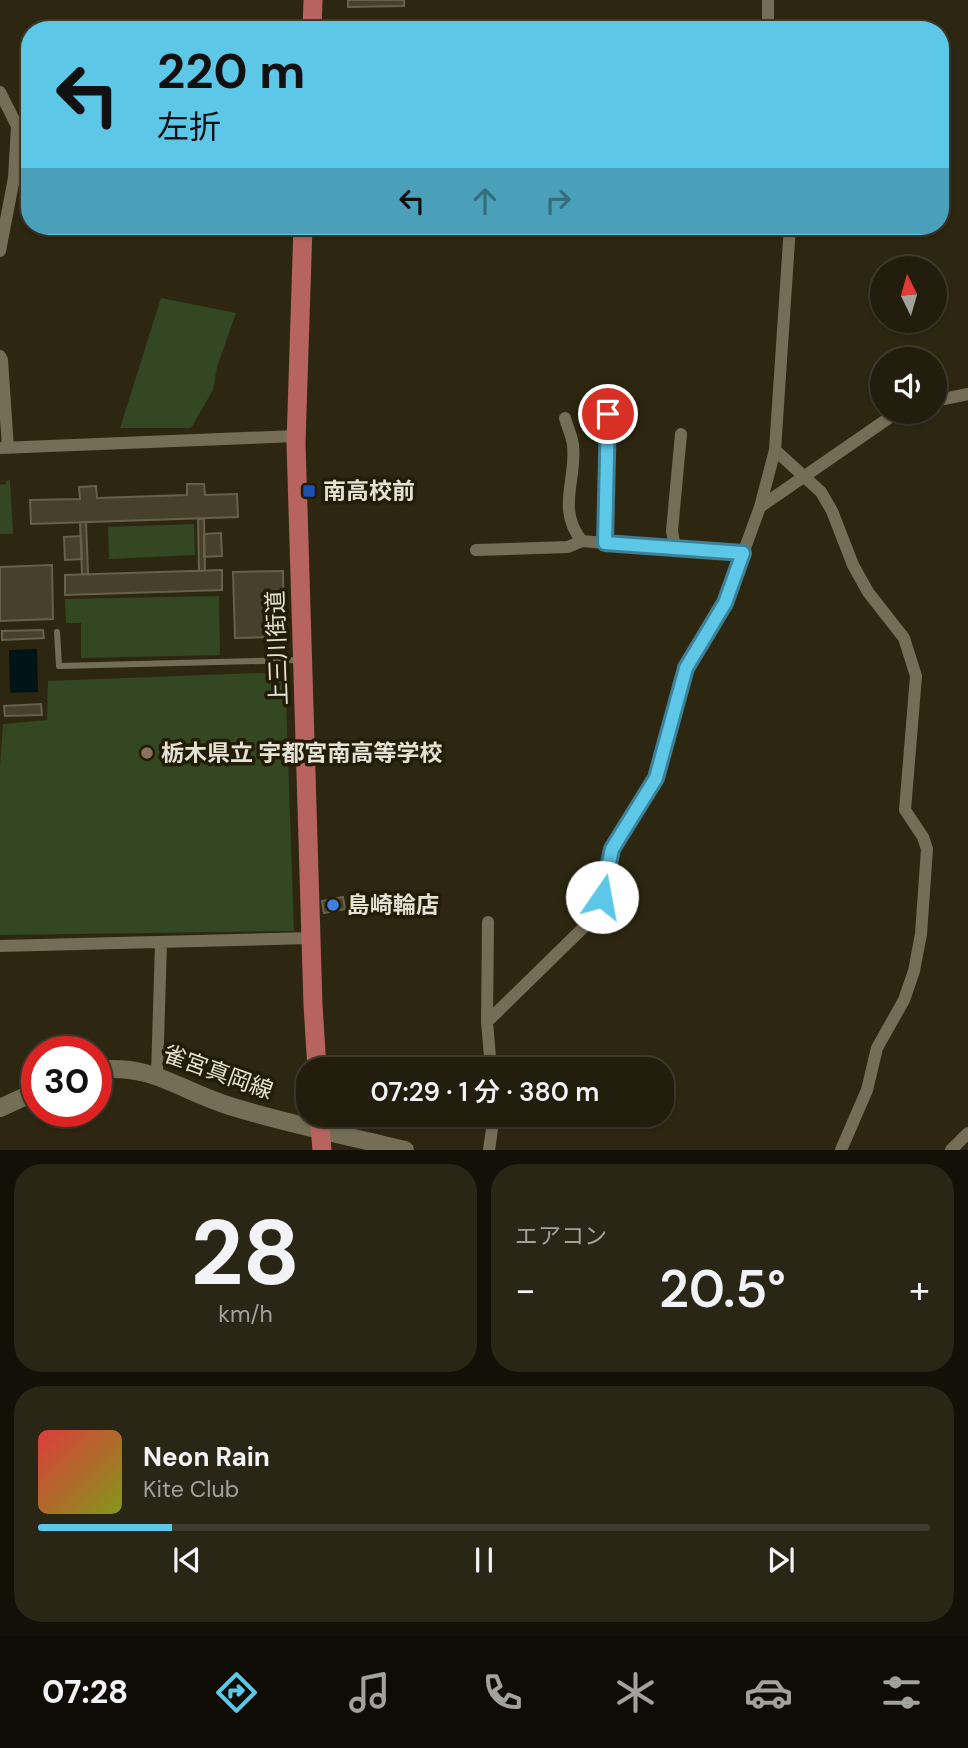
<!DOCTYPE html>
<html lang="ja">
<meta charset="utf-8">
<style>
body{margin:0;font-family:"DM Sans","Noto Sans JP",sans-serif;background:#2a2616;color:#f1f3f6;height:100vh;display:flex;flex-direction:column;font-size:26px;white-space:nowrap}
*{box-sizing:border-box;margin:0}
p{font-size:23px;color:#a2a29d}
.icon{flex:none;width:38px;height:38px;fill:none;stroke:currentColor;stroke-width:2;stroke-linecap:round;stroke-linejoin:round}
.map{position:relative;height:1150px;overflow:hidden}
.panel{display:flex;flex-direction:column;gap:14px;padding:14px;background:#131007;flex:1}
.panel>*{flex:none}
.top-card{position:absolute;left:21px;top:21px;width:928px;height:214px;border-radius:28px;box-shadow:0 2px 5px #0004,0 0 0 2px #3f3b2e;background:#5dc7e8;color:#111;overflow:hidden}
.needle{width:46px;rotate:355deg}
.tools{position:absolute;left:870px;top:256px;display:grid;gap:14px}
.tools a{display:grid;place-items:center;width:77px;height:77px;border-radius:50%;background:#221d0d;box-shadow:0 2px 5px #0004,0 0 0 2px #3f3b2e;font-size:35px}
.speed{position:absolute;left:21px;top:1036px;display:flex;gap:14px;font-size:35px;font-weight:700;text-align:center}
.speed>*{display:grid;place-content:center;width:91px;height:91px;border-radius:50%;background:#221d0d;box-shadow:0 2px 5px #0004,0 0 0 2px #3f3b2e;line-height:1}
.speed .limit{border:10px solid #d22;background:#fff;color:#111}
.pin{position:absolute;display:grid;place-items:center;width:60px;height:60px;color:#fff;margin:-30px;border:4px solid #fff;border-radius:50%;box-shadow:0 2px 7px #0007}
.me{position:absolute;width:77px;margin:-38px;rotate:12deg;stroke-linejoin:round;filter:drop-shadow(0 0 5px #0008)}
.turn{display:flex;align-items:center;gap:24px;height:147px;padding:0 21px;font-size:32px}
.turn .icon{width:91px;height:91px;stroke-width:2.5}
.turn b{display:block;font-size:49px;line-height:60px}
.lanes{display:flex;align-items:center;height:66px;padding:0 21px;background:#0003;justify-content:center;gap:35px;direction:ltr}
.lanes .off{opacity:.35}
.big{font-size:52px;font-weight:600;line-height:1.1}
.panel .card{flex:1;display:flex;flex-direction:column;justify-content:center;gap:10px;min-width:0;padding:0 24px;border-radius:28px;background:#2a2616}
.panel .dial{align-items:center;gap:0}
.dial b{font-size:91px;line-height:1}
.song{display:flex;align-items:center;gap:21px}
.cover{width:84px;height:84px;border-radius:10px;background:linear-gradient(135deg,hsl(0 70% 55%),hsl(70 70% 35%))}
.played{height:7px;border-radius:4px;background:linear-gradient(90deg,#5dc7e8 15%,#3f3b2e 15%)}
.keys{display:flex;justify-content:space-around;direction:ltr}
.heat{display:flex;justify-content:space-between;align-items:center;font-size:38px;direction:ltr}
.panel .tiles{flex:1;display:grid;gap:14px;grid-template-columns:1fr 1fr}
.card:last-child{grid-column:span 2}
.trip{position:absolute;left:296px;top:1057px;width:378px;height:70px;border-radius:28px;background:#221d0d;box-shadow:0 2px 5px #0004,0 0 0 2px #3f3b2e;font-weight:600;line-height:70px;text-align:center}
.tabs{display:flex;height:112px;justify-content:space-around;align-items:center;background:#0e0c05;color:#a2a29d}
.tabs .icon{width:49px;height:49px}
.tabs .current{color:#5dc7e8}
.tabs b{font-size:32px;color:#f1f3f6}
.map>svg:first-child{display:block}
.green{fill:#334723}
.water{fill:#001416}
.building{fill:#47402a;stroke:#686149;stroke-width:2}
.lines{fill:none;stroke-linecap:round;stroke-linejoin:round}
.service{stroke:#756e56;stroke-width:6}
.minor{stroke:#756e56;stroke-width:12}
.secondary{stroke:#756e56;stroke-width:18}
.primary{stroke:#b76460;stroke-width:19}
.route-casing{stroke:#3c8197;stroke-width:18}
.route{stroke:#5dc7e8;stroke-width:12}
.transit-dot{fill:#1a4fb4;stroke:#231d07;stroke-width:2.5}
.education-dot{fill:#8d6e63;stroke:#231d07;stroke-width:2.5}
.shop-dot{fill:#3f7fe0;stroke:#231d07;stroke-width:2.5}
.labels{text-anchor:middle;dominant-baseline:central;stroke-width:7;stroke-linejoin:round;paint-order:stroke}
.poi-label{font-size:23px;font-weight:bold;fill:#e5e1d4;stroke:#231d07;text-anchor:start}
.street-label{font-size:23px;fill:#e5e1d4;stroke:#231d07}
</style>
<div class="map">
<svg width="968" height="1150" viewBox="0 0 968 1150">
<rect width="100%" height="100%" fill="#2d2711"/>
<!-- green -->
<path class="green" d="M161 298 236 313 217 367 213 390 191 428H120Z
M10 480 13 534H0V485L6 484V481Z
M194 524 195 555 109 559 108 527Z
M219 596 220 655 81 658V623H66L65 599Z
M285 672 294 931 0 935V766L3 724 47 720 48 681Z"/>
<!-- water -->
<path class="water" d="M37 649 38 692 10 693 9 650Z"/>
<!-- building -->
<path class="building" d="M348 0H404V6L348 7Z
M187 484H204L205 495 237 494 238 517 31 524 30 500 80 499 79 487 96 486 97 498 187 495Z
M198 519H204L205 571H199Z
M80 522H86L88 574H82Z
M221 533 222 556 204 557V534Z
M81 536 82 559 65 560 64 537Z
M52 565 53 619 0 621V567Z
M222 570V590L65 595V575Z
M283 571 284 637 235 638 233 572Z
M43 630 44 638 2 640V631Z
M41 704 42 715 5 716 4 706Z
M343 897 345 909 324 913 322 901Z"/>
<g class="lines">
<!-- service -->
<path class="service" d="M57 632 59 666 299 660"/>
<!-- minor -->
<path class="minor" d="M768 30V0
M0 92 17 126 14 178 0 251
M0 356 2 360 8 448
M934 401 968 394
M608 414 605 543 743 553
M565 418C567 426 572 436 573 445 577 480 556 509 582 541L605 543
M0 448 296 436
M775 450 821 492 832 511 853 565 868 592 904 638 916 676 905 810 923 837 927 849 921 934 914 971 904 1000 877 1048 867 1090 841 1150
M760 507 899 411
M675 548 672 531 681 434
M476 550 568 547 582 541
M0 946 311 938
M487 1022 488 922
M491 1069 487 1022 584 927 602 897 612 849 656 778 686 668 725 603 760 507 775 450 790 226
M157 1075 161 943
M489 1150 494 1115
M951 1150 968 1133"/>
<!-- secondary -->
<path class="secondary" d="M96 1070C154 1063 181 1092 233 1107 289 1124 348 1136 405 1150
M0 1108 37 1091"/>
<!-- primary -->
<path class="primary" d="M312 30 313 0
M303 226 296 443 313 1005 317 1069
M319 1115 322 1150"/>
</g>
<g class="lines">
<!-- route casing -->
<g class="route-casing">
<path id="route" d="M602 897 612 849 656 778 686 668 725 603 743 553 605 543 608 414"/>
</g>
<!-- route -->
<use href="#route" class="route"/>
</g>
<!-- markers -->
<rect class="transit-dot" x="302" y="484" width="14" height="14" rx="3.5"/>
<circle class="education-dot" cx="147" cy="753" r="7"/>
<circle class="shop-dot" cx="333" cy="905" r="7"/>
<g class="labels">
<!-- poi labels -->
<g class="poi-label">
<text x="323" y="491">南高校前</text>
<text x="161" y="753">栃木県立 宇都宮南高等学校</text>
<text x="347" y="905">島崎輪店</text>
</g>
<!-- street labels -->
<g class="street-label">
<text transform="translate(277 648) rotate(-92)">上三川街道</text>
<text transform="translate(218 1072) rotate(20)">雀宮真岡線</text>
</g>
</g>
</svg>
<div class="tools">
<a><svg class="needle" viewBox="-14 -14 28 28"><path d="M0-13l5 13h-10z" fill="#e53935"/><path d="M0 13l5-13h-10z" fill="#a2a29d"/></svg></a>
<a><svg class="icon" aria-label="sound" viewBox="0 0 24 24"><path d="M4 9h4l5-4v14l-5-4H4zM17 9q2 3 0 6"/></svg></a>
</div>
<div class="speed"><div class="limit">30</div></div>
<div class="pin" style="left:608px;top:414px;background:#d93025"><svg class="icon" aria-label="arrive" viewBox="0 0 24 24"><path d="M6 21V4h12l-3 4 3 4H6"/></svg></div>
<svg class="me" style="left:602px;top:897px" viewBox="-20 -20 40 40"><circle r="19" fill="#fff"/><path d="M0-13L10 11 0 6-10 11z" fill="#5dc7e8"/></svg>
<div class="trip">07:29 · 1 分 · 380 m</div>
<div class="top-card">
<div class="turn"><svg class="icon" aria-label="left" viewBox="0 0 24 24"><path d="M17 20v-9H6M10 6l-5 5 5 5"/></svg><div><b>220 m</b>左折</div></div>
<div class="lanes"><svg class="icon" aria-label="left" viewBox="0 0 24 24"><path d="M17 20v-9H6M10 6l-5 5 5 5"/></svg><svg class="icon off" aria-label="ahead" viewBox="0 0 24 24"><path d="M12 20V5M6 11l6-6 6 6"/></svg><svg class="icon off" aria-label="right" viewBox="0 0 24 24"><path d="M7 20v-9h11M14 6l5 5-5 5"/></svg></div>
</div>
</div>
<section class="panel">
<div class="tiles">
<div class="card dial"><b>28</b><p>km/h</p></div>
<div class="card"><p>エアコン</p>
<div class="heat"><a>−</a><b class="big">20.5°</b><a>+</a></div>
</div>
<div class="card">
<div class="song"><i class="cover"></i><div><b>Neon Rain</b><p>Kite Club</p></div></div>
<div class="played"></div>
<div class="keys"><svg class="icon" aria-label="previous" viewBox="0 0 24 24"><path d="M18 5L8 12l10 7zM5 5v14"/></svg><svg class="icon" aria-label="pause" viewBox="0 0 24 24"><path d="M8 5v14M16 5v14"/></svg><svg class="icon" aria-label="next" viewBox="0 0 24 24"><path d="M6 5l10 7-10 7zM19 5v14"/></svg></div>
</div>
</div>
</section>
<nav class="tabs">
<b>07:28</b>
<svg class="icon current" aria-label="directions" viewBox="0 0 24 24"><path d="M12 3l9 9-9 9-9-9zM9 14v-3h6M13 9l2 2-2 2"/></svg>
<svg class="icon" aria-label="music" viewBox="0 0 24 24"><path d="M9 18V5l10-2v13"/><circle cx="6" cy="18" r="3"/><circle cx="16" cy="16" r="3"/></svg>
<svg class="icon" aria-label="phone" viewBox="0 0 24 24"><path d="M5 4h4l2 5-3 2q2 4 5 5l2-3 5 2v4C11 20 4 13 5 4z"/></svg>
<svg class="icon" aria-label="climate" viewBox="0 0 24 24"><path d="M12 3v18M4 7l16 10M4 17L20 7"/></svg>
<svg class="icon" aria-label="car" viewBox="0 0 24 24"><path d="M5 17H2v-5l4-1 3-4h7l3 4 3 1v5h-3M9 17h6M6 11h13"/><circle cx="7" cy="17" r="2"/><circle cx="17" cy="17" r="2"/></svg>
<svg class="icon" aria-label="filters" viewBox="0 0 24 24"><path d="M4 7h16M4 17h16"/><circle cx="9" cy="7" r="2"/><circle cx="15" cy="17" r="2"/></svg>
</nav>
